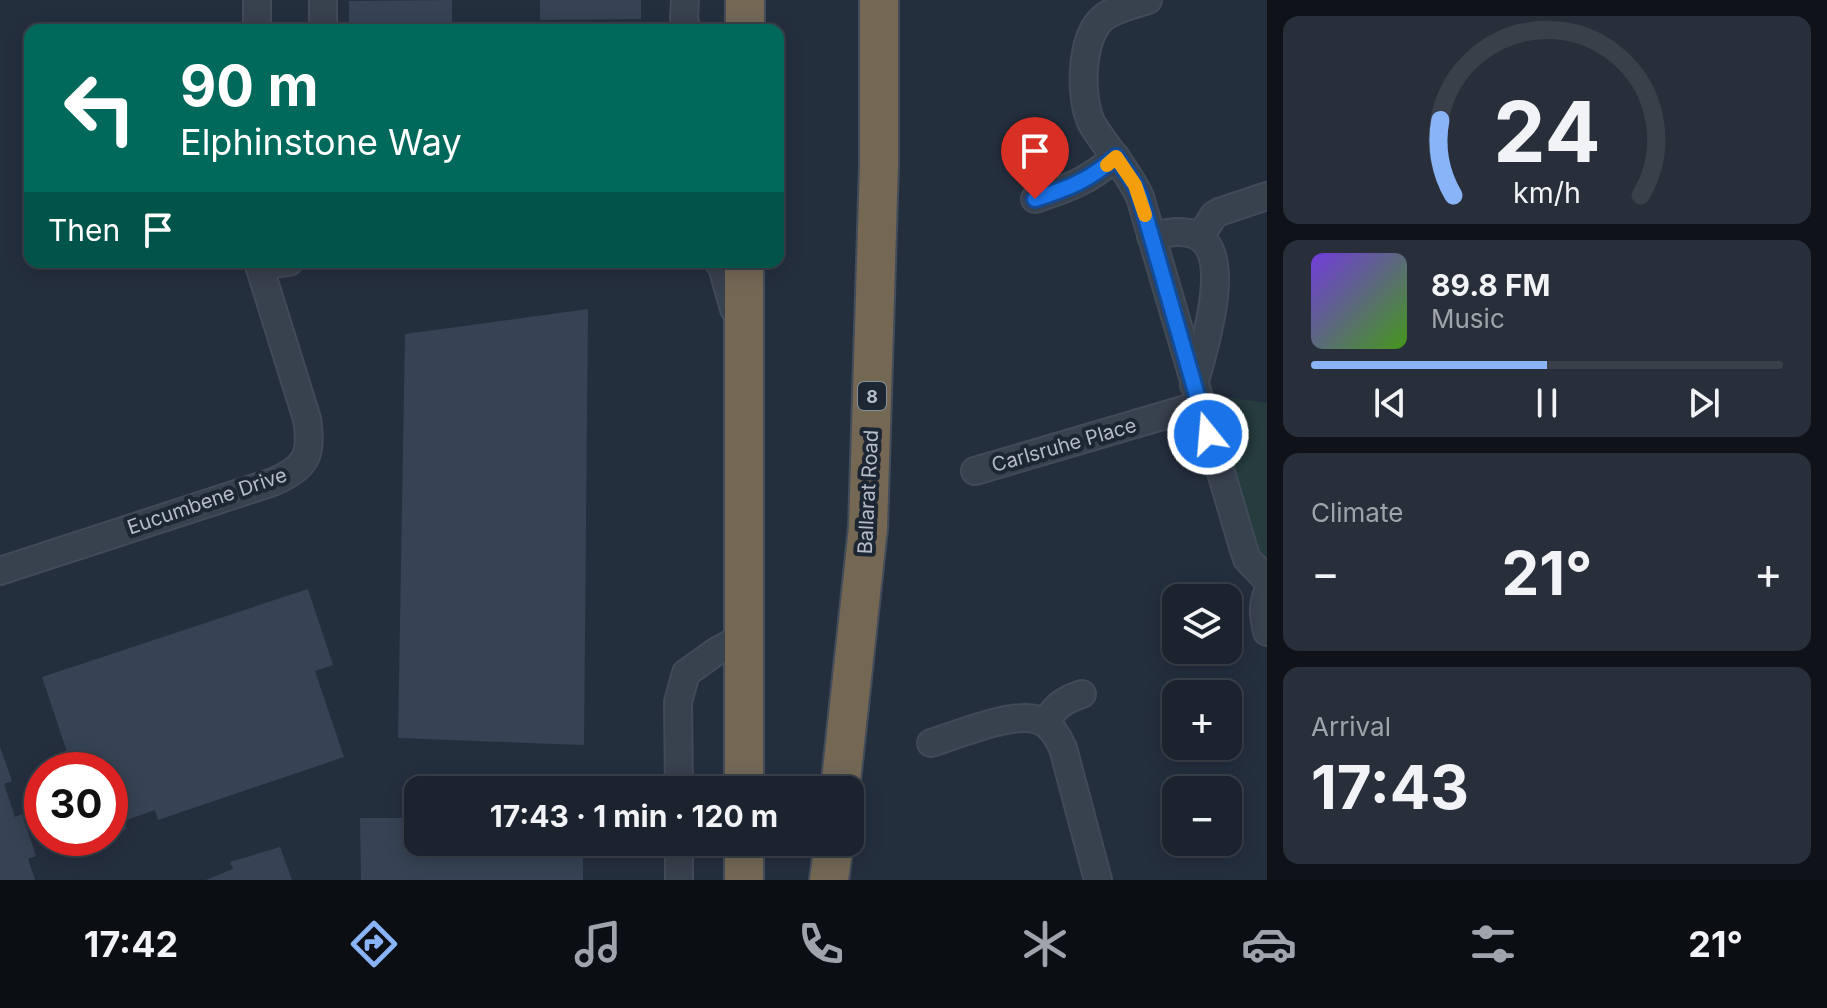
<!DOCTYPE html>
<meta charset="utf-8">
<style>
body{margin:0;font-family:Inter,sans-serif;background:#282f3a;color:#f1f3f6;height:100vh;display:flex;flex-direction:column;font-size:30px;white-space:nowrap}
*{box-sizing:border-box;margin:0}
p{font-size:26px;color:#a0a4aa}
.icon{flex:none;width:44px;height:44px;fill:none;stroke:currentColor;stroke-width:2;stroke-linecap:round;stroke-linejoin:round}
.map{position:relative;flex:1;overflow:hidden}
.panel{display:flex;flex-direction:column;gap:16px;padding:16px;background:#0f1319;width:560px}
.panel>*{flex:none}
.guide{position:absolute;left:24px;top:24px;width:760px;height:244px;border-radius:16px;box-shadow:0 4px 20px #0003,0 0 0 2px #39404a;background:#00695c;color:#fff;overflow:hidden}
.fabs{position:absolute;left:1162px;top:584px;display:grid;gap:16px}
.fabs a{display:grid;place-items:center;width:80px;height:80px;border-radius:16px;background:#1b232e;box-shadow:0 4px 20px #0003,0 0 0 2px #39404a;font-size:40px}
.speed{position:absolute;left:24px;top:752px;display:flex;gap:16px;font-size:40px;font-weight:700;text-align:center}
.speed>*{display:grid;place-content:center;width:104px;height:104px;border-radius:50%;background:#1b232e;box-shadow:0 4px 20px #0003,0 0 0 2px #39404a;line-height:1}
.speed .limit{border:12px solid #d22;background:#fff;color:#111}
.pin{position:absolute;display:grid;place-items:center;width:68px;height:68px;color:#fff;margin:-82px -34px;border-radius:50% 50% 50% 0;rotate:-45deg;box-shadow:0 0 8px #0007}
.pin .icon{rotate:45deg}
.me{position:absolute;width:88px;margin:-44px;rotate:343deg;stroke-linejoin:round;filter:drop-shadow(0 0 6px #0008)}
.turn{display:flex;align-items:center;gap:28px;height:168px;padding:0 24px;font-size:36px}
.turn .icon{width:104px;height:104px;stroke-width:2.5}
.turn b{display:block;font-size:56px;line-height:68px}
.then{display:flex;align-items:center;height:76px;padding:0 24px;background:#0003;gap:16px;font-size:30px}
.big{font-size:60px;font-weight:700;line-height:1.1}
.panel .tile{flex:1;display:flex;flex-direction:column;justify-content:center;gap:12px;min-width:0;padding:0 28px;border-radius:16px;background:#282f3a}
.panel .dial{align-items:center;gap:0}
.dial svg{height:208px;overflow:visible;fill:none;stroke:#39404a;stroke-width:7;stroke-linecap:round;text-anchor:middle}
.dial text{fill:#f1f3f6;stroke:none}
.song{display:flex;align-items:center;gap:24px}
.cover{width:96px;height:96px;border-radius:12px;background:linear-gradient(135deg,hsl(260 70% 55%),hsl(100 70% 35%))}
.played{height:8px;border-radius:4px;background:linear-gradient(90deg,#8ab4f8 50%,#39404a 50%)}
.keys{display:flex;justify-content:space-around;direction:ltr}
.heat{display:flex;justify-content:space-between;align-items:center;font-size:44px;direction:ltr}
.trip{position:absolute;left:404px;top:776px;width:460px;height:80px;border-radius:16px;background:#1b232e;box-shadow:0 4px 20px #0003,0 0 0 2px #39404a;font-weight:700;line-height:80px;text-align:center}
.menu{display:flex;height:128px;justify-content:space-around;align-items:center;background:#0b0e12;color:#a0a4aa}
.menu .icon{width:56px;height:56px}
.menu .selected{color:#8ab4f8}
.menu b{font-size:36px;color:#f1f3f6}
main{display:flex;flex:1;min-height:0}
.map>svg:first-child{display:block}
.green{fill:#263c3f}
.building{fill:#364354}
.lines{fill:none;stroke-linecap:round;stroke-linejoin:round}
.minor-casing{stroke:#414a57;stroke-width:30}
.highway-casing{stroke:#434c59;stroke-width:42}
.minor{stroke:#38414e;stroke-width:26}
.highway{stroke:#746855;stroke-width:38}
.route-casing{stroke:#114b97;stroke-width:20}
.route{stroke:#1a73e8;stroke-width:14}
.slow{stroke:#f59e0b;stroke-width:14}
.labels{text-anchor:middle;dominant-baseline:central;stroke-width:8;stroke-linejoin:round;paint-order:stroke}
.shield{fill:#1d2633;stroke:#878f9c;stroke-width:2}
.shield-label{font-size:18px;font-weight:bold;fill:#b4bcc9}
.street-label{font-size:20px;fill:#b4bcc9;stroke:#1d2633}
</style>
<main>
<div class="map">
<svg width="1267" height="880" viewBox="0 0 1267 880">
<rect width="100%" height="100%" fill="#242f3e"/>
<!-- green -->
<path class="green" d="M1207 394 1267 403V562L1258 556Z"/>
<!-- building -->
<path class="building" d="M452 0V22H488V30H349V1Z
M540 0H641V19L540 20Z
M588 309 584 745 398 738 405 334Z
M308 589 333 665 315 671 344 757 158 820 155 810 124 821 127 829 110 836V770H73L42 677Z
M0 747 12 781 4 784 15 817 22 814 36 856 28 859 35 880H0Z
M360 818H418V842H583V880H361Z
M280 847 292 880H206L233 869 230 862Z"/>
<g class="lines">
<!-- minor casing -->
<g class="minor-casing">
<path id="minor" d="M685 0 684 19 687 30
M1148 0C1133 5 1115 8 1103 18 1080 37 1079 99 1092 124 1107 149 1128 170 1140 197L1243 547 1247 559 1267 580
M257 30V0
M323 30V0
M1035 199C1069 188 1088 181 1116 157
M1151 236C1166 233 1185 228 1199 237 1234 259 1202 354 1194 385
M1200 237 1214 215 1219 212 1267 196
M718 262 722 267 734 309
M259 266 289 262
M975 471 1200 405
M0 571 273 482C306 468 313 455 307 419L258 262
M1267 594C1262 607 1264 618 1267 632
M1044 723C1057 706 1061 701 1082 694
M931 743C957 735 1014 711 1038 720 1051 724 1057 736 1063 748L1098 880
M679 790 678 702 686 673 717 651 744 636
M679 842V880"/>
</g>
<!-- highway casing -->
<g class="highway-casing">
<path id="highway" d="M745 30V0
M744 262V790
M840 790 868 528 879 163V0
M744 880V842
M829 880 834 842"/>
</g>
<!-- minor -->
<use href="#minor" class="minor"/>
<!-- highway -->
<use href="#highway" class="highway"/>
</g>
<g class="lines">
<!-- route casing -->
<g class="route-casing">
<path id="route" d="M1035 199C1069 188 1088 181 1116 157L1135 185 1140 197 1208 434"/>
</g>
<!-- route -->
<use href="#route" class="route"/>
<!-- slow -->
<path class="slow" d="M1107 165 1116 157 1135 185 1145 215"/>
</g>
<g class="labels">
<!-- shield labels -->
<rect class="shield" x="858" y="382" width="28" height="28" rx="6"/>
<g class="shield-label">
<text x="872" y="396">8</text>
</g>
<!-- street labels -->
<g class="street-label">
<text transform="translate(1064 445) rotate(-16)">Carlsruhe Place</text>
<text transform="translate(868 492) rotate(-87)">Ballarat Road</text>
<text transform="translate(207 501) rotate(-19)">Eucumbene Drive</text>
</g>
</g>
</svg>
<div class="fabs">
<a><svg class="icon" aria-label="layers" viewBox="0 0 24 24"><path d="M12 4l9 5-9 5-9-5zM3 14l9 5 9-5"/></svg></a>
<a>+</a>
<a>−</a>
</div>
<div class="speed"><div class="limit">30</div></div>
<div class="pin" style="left:1035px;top:199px;background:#d93025"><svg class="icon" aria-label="arrive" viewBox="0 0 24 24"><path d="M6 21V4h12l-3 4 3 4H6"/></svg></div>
<svg class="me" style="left:1208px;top:434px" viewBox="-20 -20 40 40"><circle r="17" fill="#1a73e8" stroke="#fff" stroke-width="3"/><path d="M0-11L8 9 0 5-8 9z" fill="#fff"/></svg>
<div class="trip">17:43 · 1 min · 120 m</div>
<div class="guide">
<div class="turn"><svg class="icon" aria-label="left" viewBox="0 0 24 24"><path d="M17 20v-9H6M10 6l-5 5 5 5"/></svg><div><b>90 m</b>Elphinstone Way</div></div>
<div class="then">Then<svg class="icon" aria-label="arrive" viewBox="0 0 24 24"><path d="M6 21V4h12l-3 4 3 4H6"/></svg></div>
</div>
</div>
<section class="panel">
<div class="tile dial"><svg viewBox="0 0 100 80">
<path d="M14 69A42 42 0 1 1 86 69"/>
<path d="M14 69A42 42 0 0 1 9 40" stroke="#8ab4f8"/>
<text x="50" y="56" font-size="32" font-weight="700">24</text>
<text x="50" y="72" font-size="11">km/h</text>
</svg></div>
<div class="tile">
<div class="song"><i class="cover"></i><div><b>89.8 FM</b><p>Music</p></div></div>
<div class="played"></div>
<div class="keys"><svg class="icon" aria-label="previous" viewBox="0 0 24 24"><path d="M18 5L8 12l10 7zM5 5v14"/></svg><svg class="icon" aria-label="pause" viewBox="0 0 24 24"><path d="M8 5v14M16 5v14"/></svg><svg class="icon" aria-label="next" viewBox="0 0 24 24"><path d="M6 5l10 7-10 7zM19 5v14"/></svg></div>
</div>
<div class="tile"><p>Climate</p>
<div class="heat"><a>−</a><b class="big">21°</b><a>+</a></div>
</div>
<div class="tile"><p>Arrival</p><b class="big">17:43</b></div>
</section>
</main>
<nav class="menu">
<b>17:42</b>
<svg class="icon selected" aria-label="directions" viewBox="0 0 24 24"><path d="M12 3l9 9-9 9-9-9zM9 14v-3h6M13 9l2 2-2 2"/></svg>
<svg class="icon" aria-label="music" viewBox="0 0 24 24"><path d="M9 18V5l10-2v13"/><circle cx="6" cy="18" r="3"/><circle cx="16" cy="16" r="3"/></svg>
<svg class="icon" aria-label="phone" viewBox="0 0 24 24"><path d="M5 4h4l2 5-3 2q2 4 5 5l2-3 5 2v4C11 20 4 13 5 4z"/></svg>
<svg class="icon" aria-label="climate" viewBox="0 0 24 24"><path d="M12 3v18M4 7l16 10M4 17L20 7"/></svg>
<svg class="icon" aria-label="car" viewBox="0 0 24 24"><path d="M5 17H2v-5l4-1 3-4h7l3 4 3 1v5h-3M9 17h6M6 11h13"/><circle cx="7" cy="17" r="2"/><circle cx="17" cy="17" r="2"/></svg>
<svg class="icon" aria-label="filters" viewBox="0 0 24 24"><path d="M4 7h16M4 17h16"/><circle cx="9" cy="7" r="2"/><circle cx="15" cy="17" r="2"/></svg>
<b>21°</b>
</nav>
